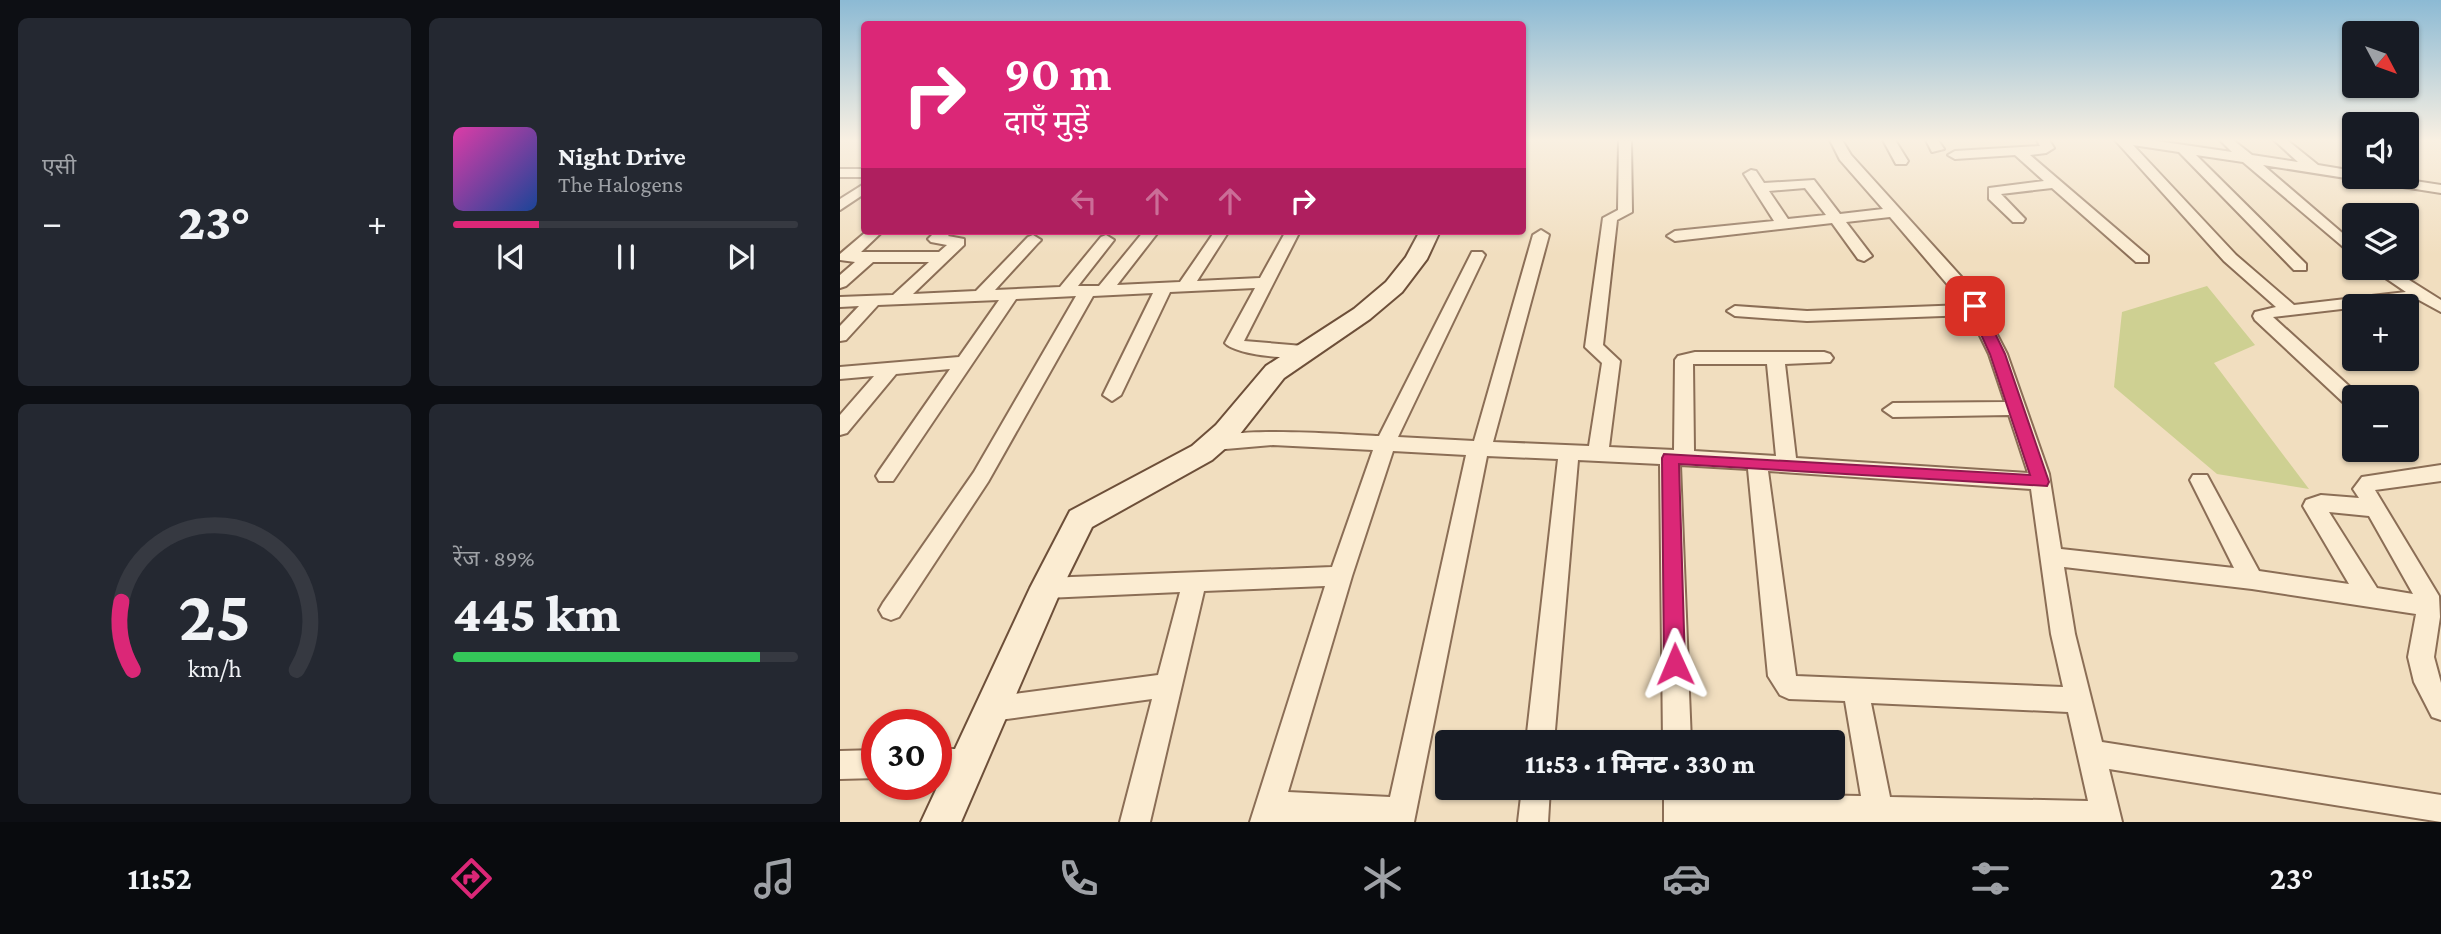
<!DOCTYPE html>
<html lang="hi">
<meta charset="utf-8">
<style>
body{margin:0;font-family:"Crimson Pro","Noto Sans Devanagari",serif;background:#242831;color:#f1f3f6;height:100vh;display:flex;flex-direction:column;font-size:26px;white-space:nowrap}
*{box-sizing:border-box;margin:0}
p{font-size:23px;color:#9ea1a6}
.icon{flex:none;width:38px;height:38px;fill:none;stroke:currentColor;stroke-width:2;stroke-linecap:round;stroke-linejoin:round}
.map{position:relative;flex:1;overflow:hidden}
.panel{display:flex;flex-direction:column;gap:18px;padding:18px;background:#0d0f14;width:840px}
.panel>*{flex:none}
.banner{position:absolute;left:21px;top:21px;width:665px;height:214px;border-radius:7px;box-shadow:0 2px 5px #0004;background:#db2777;color:#fff;overflow:hidden}
.needle{width:46px;rotate:131deg}
.buttons{position:absolute;left:1502px;top:21px;display:grid;gap:14px}
.buttons a{display:grid;place-items:center;width:77px;height:77px;border-radius:7px;background:#171b24;box-shadow:0 2px 5px #0004;font-size:35px}
.speed{position:absolute;left:21px;top:709px;display:flex;gap:14px;font-size:35px;font-weight:700;text-align:center}
.speed>*{display:grid;place-content:center;width:91px;height:91px;border-radius:50%;background:#171b24;box-shadow:0 2px 5px #0004;line-height:1}
.speed .limit{border:10px solid #d22;background:#fff;color:#111}
.pin{position:absolute;display:grid;place-items:center;width:60px;height:60px;color:#fff;margin:-30px;border-radius:14px;box-shadow:0 4px 10px #0006}
.me{position:absolute;width:77px;margin:-38px;rotate:359deg;stroke-linejoin:round;filter:drop-shadow(0 0 5px #0008)}
.turn{display:flex;align-items:center;gap:24px;height:147px;padding:0 28px;font-size:32px}
.turn .icon{width:91px;height:91px;stroke-width:2.5}
.turn b{display:block;font-size:49px;line-height:60px}
.lanes{display:flex;align-items:center;height:66px;padding:0 28px;background:#0003;justify-content:center;gap:35px;direction:ltr}
.lanes .off{opacity:.35}
.big{font-size:52px;font-weight:800;line-height:1.1}
.panel .widget{flex:1;display:flex;flex-direction:column;justify-content:center;gap:10px;min-width:0;padding:0 24px;border-radius:10px;background:#242831}
.panel .dial{align-items:center;gap:0}
.dial svg{height:182px;overflow:visible;fill:none;stroke:#363941;stroke-width:7;stroke-linecap:round;text-anchor:middle}
.dial text{fill:#f1f3f6;stroke:none}
.song{display:flex;align-items:center;gap:21px}
.cover{width:84px;height:84px;border-radius:10px;background:linear-gradient(135deg,hsl(320 70% 55%),hsl(220 70% 35%))}
.played{height:7px;border-radius:4px;background:linear-gradient(90deg,#db2777 25%,#363941 25%)}
.keys{display:flex;justify-content:space-around;direction:ltr}
.heat{display:flex;justify-content:space-between;align-items:center;font-size:38px;direction:ltr}
.charge{height:10px;border-radius:5px;background:linear-gradient(90deg,#34c759 89%,#363941 0)}
.panel .tiles{flex:1;display:grid;gap:18px;grid-template-columns:repeat(2,1fr)}
.trip{position:absolute;left:595px;top:730px;width:410px;height:70px;border-radius:7px;background:#171b24;box-shadow:0 2px 5px #0004;font-weight:800;line-height:70px;text-align:center}
.tab-bar{display:flex;height:112px;justify-content:space-around;align-items:center;background:#090b0e;color:#9ea1a6}
.tab-bar .icon{width:49px;height:49px}
.tab-bar .selected{color:#db2777}
.tab-bar b{font-size:32px;color:#f1f3f6}
main{display:flex;flex:1;min-height:0}
.map>svg:first-child{display:block}
.green{fill:#ced092}
.lines{fill:none;stroke-linecap:round;stroke-linejoin:round}
.street-casing{stroke:#8b6e56;stroke-width:4}
.secondary-casing{stroke:#6d4f39;stroke-width:4}
.street{fill:#fbecd2;fill-rule:evenodd}
.secondary{fill:#fbecd2;fill-rule:evenodd}
.route{fill:#db2777;stroke:#8e194d;stroke-width:2}
</style>
<main>
<section class="panel">
<div class="tiles">
<div class="widget"><p>एसी</p>
<div class="heat"><a>−</a><b class="big">23°</b><a>+</a></div>
</div>
<div class="widget">
<div class="song"><i class="cover"></i><div><b>Night Drive</b><p>The Halogens</p></div></div>
<div class="played"></div>
<div class="keys"><svg class="icon" aria-label="previous" viewBox="0 0 24 24"><path d="M18 5L8 12l10 7zM5 5v14"/></svg><svg class="icon" aria-label="pause" viewBox="0 0 24 24"><path d="M8 5v14M16 5v14"/></svg><svg class="icon" aria-label="next" viewBox="0 0 24 24"><path d="M6 5l10 7-10 7zM19 5v14"/></svg></div>
</div>
<div class="widget dial"><svg viewBox="0 0 100 80">
<path d="M14 69A42 42 0 1 1 86 69"/>
<path d="M14 69A42 42 0 0 1 9 39" stroke="#db2777"/>
<text x="50" y="56" font-size="32" font-weight="700">25</text>
<text x="50" y="72" font-size="11">km/h</text>
</svg></div>
<div class="widget"><p>रेंज · 89%</p><b class="big">445 km</b><div class="charge"></div></div>
</div>
</section>
<div class="map">
<svg width="1601" height="822" viewBox="0 0 1601 822">
<rect width="100%" height="100%" fill="#f1debf"/>
<!-- green -->
<path class="green" d="M1367 286 1415 345 1374 363 1469 489 1377 474 1274 387 1282 312Z"/>
<g class="lines">
<!-- street casing -->
<g class="street-casing">
<path id="street" d="M779 140 791 141 792 212 777 220 763 345 780 361 769 447 834 450 835 360 838 356 855 352H984L990 354 993 358 990 362 945 364 956 458 1188 473 1169 415 1053 417 1043 410 1053 403 1165 402 1149 354 1130 315 967 321 895 316 887 311 895 306 967 311 1125 305 1050 217 1006 222 1032 256 1024 261 1018 259 992 223 835 241 827 236 835 231 934 221 904 174 911 170 916 171 924 183 974 180 1000 214 1043 209 1000 160 990 140H1002L1011 155 1135 292 1167 354 1209 474 1221 549 1394 568 1350 480 1353 475H1367L1419 571 1509 584 1463 506 1466 500 1481 495 1519 498 1513 489 1522 477 1601 465V481L1535 490 1599 596 1600 617 1594 657 1601 683V720L1592 717 1574 682 1568 657 1576 614 1412 589 1224 567 1235 634 1262 742 1601 795V822L1269 769 1282 822H824V788H852V793L1021 796 1005 701 949 699 940 695 928 676 908 469 840 465 851 742H823L820 464 738 460 714 742H686L718 459 647 456 574 822H410L485 586 364 591 310 822H280L312 699 152 721 143 718 139 709 143 700 152 697 318 675 340 592 206 598 198 595 194 588 198 581 206 578 492 567 533 450 433 445 374 450 364 443C375 424 513 435 539 436L632 252H642L645 255 558 437 634 441 693 235 701 230 709 235 653 442 749 446 762 363 745 347 763 218 778 210ZM965 188 986 215 948 219 929 191ZM853 364H927L936 456 854 451ZM553 451 626 455 550 797 448 792 512 576ZM928 471 1191 489 1211 634 1223 687 956 676ZM1489 512 1529 516 1573 594 1537 588ZM1031 703 1228 712 1248 801 1050 797Z
M1043 140H1055L1068 161 1066 164H1056Z
M1086 140H1098L1104 149 1092 152Z
M1197 140H1209L1214 148 1206 153 1190 155 1308 256V262H1296L1212 188 1161 194 1185 219 1183 222H1173L1149 199V188L1204 181 1175 155 1115 159 1108 155 1115 151 1200 146Z
M1275 140H1310L1392 152 1380 140H1393L1412 155 1458 162 1434 140H1447L1478 165 1514 171V177H1549L1601 185V193L1423 165 1514 243V256L1403 162 1356 155 1466 264V270H1454L1339 152 1293 145 1396 255 1454 305 1566 292 1531 268H1550L1601 300V312L1579 300 1433 317 1521 397H1514V406L1506 405 1415 320 1413 316 1415 312 1436 307 1384 261Z
M0 169H24V177H0Z
M24 184V194L0 210V199Z
M27 231H43L21 252H99L107 245 91 242 88 239 96 231H112L108 236 124 239V245L73 294 136 291 188 237 193 235 201 240 198 243 155 290 220 287 261 237 266 235 274 240 238 286H259L304 231H319L277 285 340 282 375 231H389L357 281 420 278 446 231H460L404 341 463 346 472 352C463 363 395 355 385 343L415 288 330 292 281 395 272 401 263 395 313 293 253 296 148 482 59 617 51 620 43 617 39 610 43 603 134 472 236 296 176 299 53 481H39L36 476 39 471 110 369 56 374 7 433 0 435V415L34 376 0 379V367L119 357 159 300 38 305 6 340 0 341V326L19 306 0 307V297L53 295 89 262H33L6 286 0 288V275L15 262 0 260V254Z
M96 749H128L138 753 142 763 138 773 128 777H96Z
M37 750V778L0 779V751Z
M682 788H710L708 822H678Z"/>
</g>
<!-- secondary casing -->
<g class="secondary-casing">
<path id="secondary" d="M580 231H600L587 259 562 292 530 319 444 378 396 439 372 460 252 527 222 588 121 822H81L190 588 230 511 352 446 376 425 426 366 514 309 546 282 566 257Z"/>
</g>
<!-- street -->
<use href="#street" class="street"/>
<!-- secondary -->
<use href="#secondary" class="secondary"/>
</g>
<!-- sky -->
<linearGradient id="sky" x2="0" y2="1"><stop stop-color="#8cbad4"/><stop offset="0.55" stop-color="#f9f0e2"/><stop offset="1" stop-color="#f9f0e2" stop-opacity="0"/></linearGradient>
<rect width="1601" height="255" fill="url(#sky)"/>
<!-- route -->
<path class="route" d="M1135 302 1142 306 1165 354 1209 482 1207 486 839 464 845 664 842 671 835 674 828 671 824 664 822 458 824 454 1190 475 1150 354 1128 306Z"/>
</svg>
<div class="buttons">
<a><svg class="needle" viewBox="-14 -14 28 28"><path d="M0-13l5 13h-10z" fill="#e53935"/><path d="M0 13l5-13h-10z" fill="#9ea1a6"/></svg></a>
<a><svg class="icon" aria-label="sound" viewBox="0 0 24 24"><path d="M4 9h4l5-4v14l-5-4H4zM17 9q2 3 0 6"/></svg></a>
<a><svg class="icon" aria-label="layers" viewBox="0 0 24 24"><path d="M12 4l9 5-9 5-9-5zM3 14l9 5 9-5"/></svg></a>
<a>+</a>
<a>−</a>
</div>
<div class="speed"><div class="limit">30</div></div>
<div class="pin" style="left:1135px;top:306px;background:#d93025"><svg class="icon" aria-label="arrive" viewBox="0 0 24 24"><path d="M6 21V4h12l-3 4 3 4H6"/></svg></div>
<svg class="me" style="left:835px;top:664px" viewBox="-20 -20 40 40"><path d="M0-17L14 15 0 8-14 15z" fill="#db2777" stroke="#fff" stroke-width="4"/></svg>
<div class="trip">11:53 · 1 मिनट · 330 m</div>
<div class="banner">
<div class="turn"><svg class="icon" aria-label="right" viewBox="0 0 24 24"><path d="M7 20v-9h11M14 6l5 5-5 5"/></svg><div><b>90 m</b>दाएँ मुड़ें</div></div>
<div class="lanes"><svg class="icon off" aria-label="left" viewBox="0 0 24 24"><path d="M17 20v-9H6M10 6l-5 5 5 5"/></svg><svg class="icon off" aria-label="ahead" viewBox="0 0 24 24"><path d="M12 20V5M6 11l6-6 6 6"/></svg><svg class="icon off" aria-label="ahead" viewBox="0 0 24 24"><path d="M12 20V5M6 11l6-6 6 6"/></svg><svg class="icon" aria-label="right" viewBox="0 0 24 24"><path d="M7 20v-9h11M14 6l5 5-5 5"/></svg></div>
</div>
</div>
</main>
<nav class="tab-bar">
<b>11:52</b>
<svg class="icon selected" aria-label="directions" viewBox="0 0 24 24"><path d="M12 3l9 9-9 9-9-9zM9 14v-3h6M13 9l2 2-2 2"/></svg>
<svg class="icon" aria-label="music" viewBox="0 0 24 24"><path d="M9 18V5l10-2v13"/><circle cx="6" cy="18" r="3"/><circle cx="16" cy="16" r="3"/></svg>
<svg class="icon" aria-label="phone" viewBox="0 0 24 24"><path d="M5 4h4l2 5-3 2q2 4 5 5l2-3 5 2v4C11 20 4 13 5 4z"/></svg>
<svg class="icon" aria-label="climate" viewBox="0 0 24 24"><path d="M12 3v18M4 7l16 10M4 17L20 7"/></svg>
<svg class="icon" aria-label="car" viewBox="0 0 24 24"><path d="M5 17H2v-5l4-1 3-4h7l3 4 3 1v5h-3M9 17h6M6 11h13"/><circle cx="7" cy="17" r="2"/><circle cx="17" cy="17" r="2"/></svg>
<svg class="icon" aria-label="filters" viewBox="0 0 24 24"><path d="M4 7h16M4 17h16"/><circle cx="9" cy="7" r="2"/><circle cx="15" cy="17" r="2"/></svg>
<b>23°</b>
</nav>
